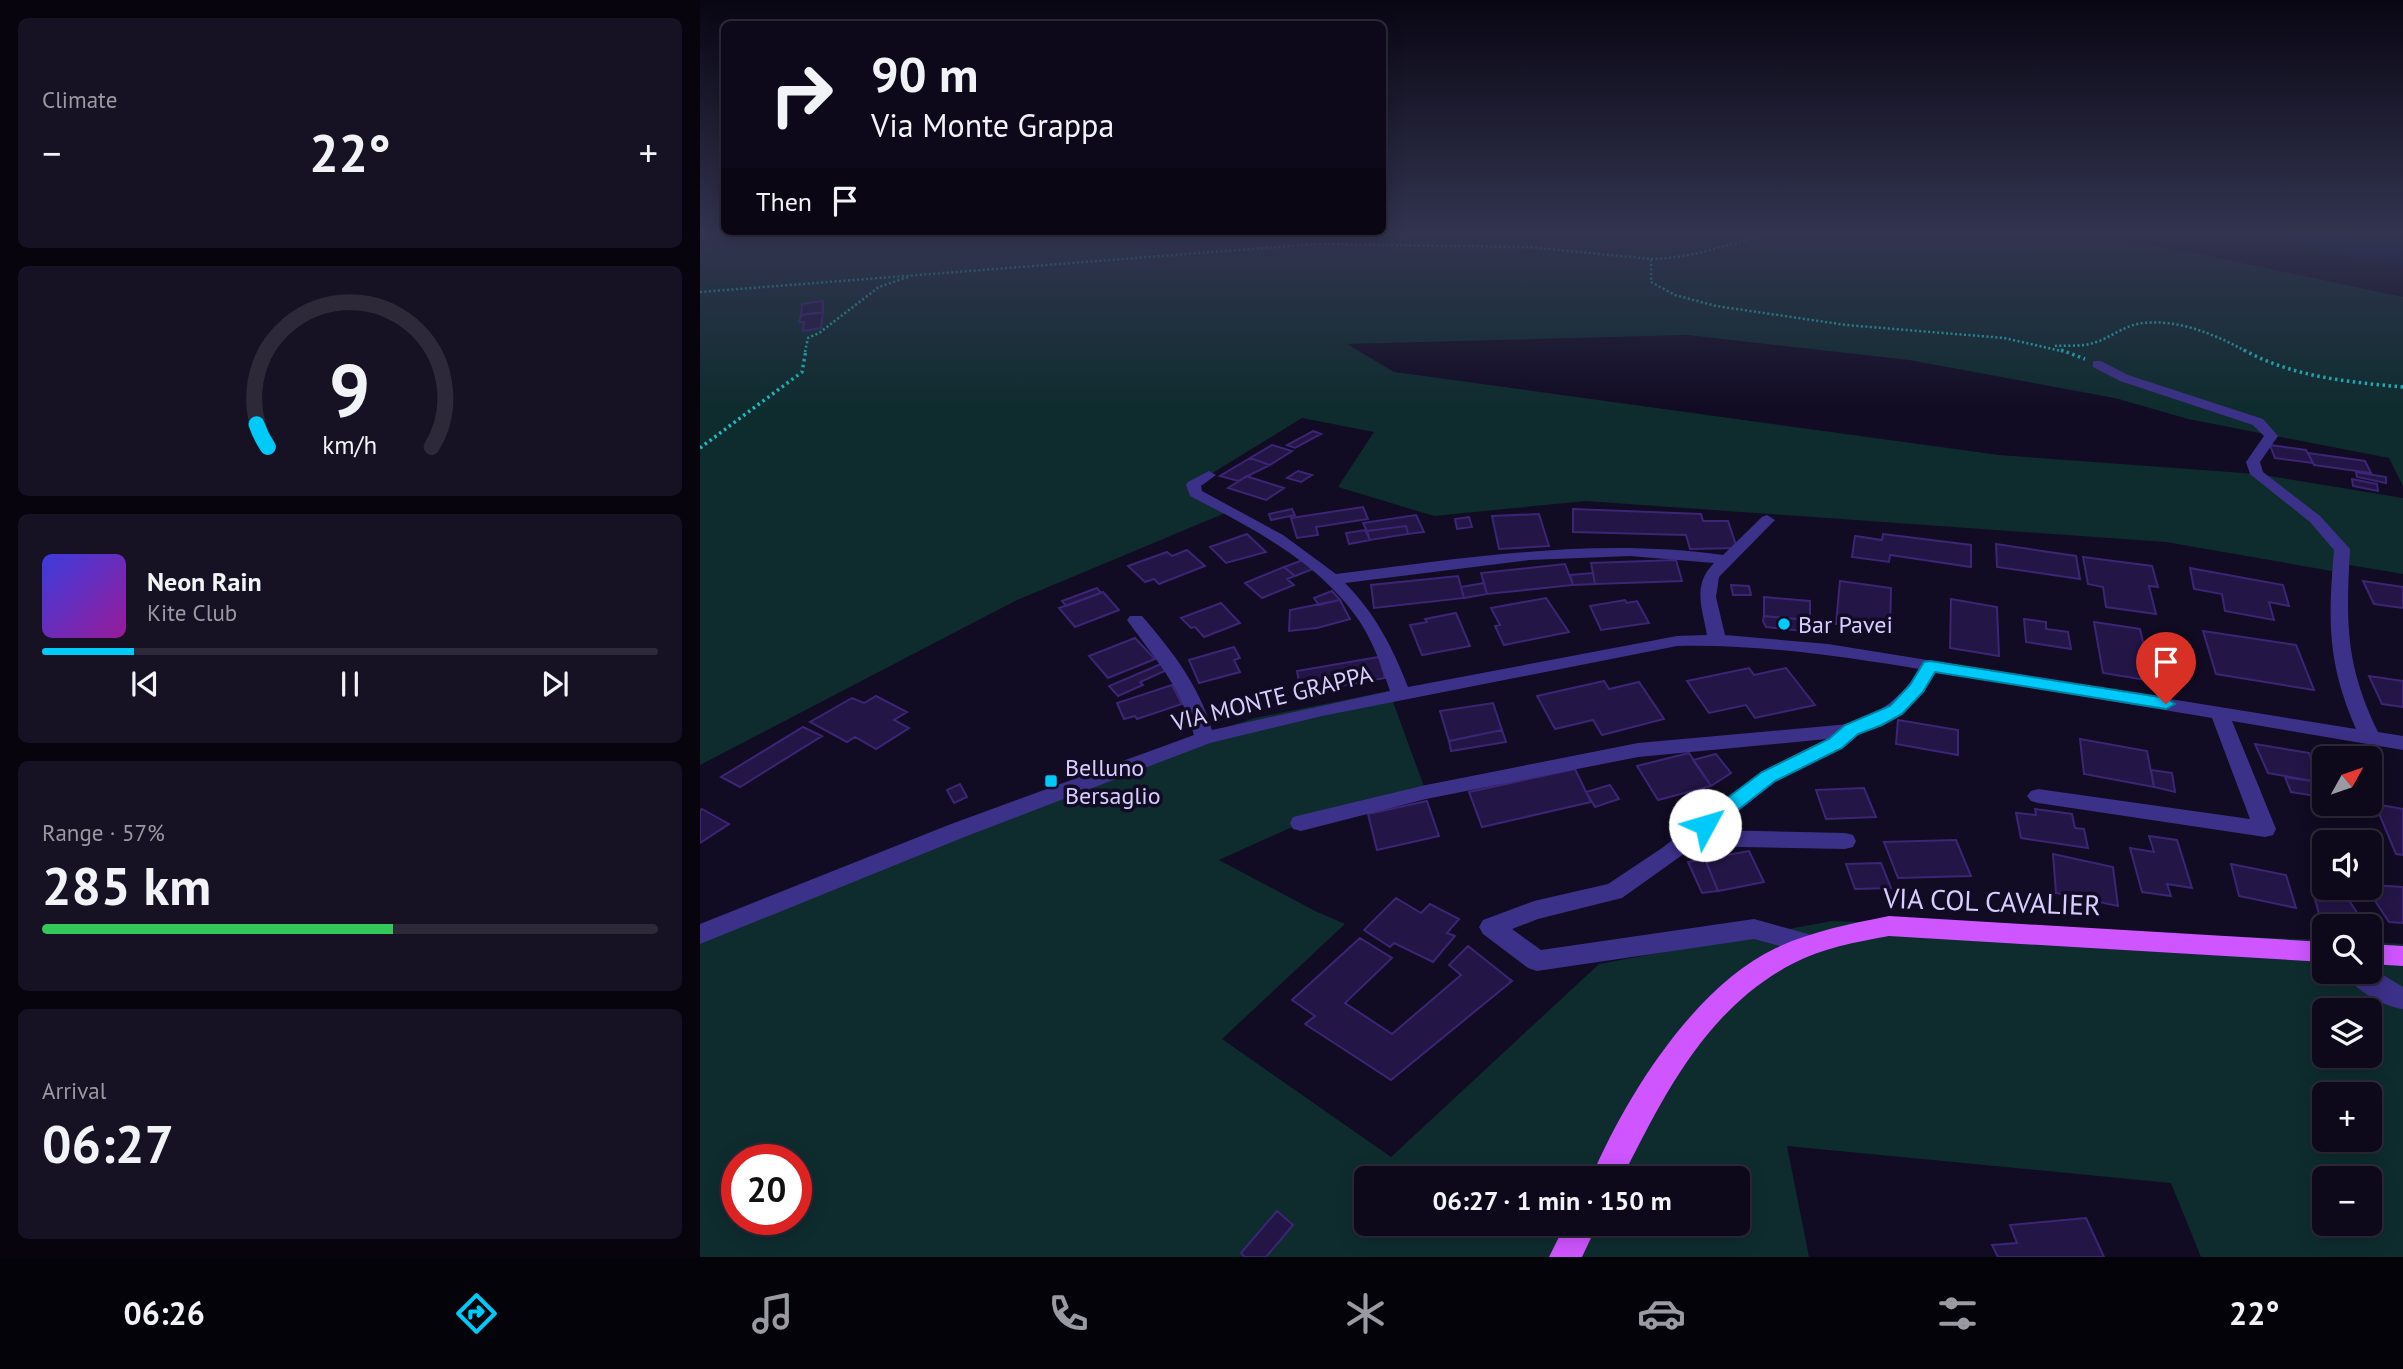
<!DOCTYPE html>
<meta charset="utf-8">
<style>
body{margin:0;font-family:"PT Sans",sans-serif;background:#161123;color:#f1f3f6;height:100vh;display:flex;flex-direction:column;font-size:26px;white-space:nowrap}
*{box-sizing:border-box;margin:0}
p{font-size:23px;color:#9a9aa2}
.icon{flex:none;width:38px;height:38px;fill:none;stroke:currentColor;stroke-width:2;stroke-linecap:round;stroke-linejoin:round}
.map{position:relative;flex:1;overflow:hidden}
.details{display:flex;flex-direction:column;gap:18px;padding:18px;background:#07040e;width:700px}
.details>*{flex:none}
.banner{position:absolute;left:21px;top:21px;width:665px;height:214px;border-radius:10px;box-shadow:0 4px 18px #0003,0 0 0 2px #2d2939;background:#0d081a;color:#f1f3f6;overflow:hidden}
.needle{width:46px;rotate:50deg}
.controls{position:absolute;left:1612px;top:746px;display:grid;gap:14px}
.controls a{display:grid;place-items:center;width:70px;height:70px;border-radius:10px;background:#0d081a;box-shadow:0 4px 18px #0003,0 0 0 2px #2d2939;font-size:35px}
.speed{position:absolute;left:21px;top:1144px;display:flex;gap:14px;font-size:35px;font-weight:700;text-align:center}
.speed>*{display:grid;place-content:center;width:91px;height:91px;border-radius:50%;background:#0d081a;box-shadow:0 4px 18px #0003,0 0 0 2px #2d2939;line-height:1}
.speed .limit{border:10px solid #d22;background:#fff;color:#111}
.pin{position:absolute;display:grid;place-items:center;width:60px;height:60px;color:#fff;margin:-72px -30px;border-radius:50% 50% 50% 0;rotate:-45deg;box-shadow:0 0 7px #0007}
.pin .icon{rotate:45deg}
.me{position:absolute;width:77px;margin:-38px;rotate:51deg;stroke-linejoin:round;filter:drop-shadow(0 0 5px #0008)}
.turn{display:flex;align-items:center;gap:24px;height:147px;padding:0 35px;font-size:32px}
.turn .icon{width:91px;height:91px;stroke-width:2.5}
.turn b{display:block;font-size:49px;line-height:60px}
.then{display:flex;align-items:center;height:66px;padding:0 35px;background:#0003;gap:14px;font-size:26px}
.big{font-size:52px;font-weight:800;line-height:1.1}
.details .card{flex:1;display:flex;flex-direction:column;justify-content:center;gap:10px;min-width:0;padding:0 24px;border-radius:10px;background:#161123}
.details .dial{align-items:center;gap:0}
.dial svg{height:182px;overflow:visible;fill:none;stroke:#2d2939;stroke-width:7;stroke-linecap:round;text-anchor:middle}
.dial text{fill:#f1f3f6;stroke:none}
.song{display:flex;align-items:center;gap:21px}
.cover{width:84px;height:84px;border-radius:10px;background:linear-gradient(135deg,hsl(240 70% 55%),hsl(300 70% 35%))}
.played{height:7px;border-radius:4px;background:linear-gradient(90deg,#00caf9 15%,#2d2939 15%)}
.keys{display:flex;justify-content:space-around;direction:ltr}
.heat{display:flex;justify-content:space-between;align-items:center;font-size:38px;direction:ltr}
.charge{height:10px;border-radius:5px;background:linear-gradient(90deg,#34c759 57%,#2d2939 0)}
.trip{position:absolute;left:654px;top:1166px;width:396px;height:70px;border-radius:10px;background:#0d081a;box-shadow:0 4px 18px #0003,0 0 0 2px #2d2939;font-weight:800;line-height:70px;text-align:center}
.tab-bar{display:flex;height:112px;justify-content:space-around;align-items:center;background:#05030a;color:#9a9aa2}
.tab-bar .icon{width:49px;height:49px}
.tab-bar .current{color:#00caf9}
.tab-bar b{font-size:32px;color:#f1f3f6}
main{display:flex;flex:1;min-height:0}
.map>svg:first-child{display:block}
.green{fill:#0e2c2e;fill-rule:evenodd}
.water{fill:#041644}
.building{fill:#231546;stroke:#3c2575;stroke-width:2}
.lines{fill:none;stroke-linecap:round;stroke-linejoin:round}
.path-far1{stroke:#20bcc0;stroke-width:2.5;stroke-dasharray:2 2.5;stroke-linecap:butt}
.path{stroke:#20bcc0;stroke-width:3.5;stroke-dasharray:2.5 3.5;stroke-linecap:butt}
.minor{fill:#3c3188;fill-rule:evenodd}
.major{fill:#ce55ff;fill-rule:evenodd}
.route{fill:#00caf9;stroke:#0083a2;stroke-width:2}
.poi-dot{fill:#00caf9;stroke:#110b23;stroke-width:2.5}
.labels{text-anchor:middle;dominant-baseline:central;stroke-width:7;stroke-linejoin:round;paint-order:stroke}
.poi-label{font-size:24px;fill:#d8ceff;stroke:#110b23;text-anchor:start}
.street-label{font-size:24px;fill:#d8ceff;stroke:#110b23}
.near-street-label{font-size:28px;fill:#d8ceff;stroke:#110b23}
</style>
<main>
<section class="details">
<div class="card"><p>Climate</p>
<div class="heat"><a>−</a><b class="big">22°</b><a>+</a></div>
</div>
<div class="card dial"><svg viewBox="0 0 100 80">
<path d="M14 69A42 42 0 1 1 86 69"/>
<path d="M14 69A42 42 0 0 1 9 59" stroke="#00caf9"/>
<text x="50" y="56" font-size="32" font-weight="700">9</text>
<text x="50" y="72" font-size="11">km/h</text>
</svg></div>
<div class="card">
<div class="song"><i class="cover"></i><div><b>Neon Rain</b><p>Kite Club</p></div></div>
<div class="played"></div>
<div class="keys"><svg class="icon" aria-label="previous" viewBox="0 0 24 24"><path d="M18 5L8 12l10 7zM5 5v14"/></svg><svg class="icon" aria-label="pause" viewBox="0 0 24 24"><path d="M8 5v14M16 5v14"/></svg><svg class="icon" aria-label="next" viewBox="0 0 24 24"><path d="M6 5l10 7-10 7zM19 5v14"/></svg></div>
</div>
<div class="card"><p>Range · 57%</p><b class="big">285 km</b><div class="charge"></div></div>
<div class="card"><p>Arrival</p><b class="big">06:27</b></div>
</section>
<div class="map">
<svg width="1703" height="1257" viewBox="0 0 1703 1257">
<rect width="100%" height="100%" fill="#110b23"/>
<!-- green -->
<path class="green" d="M0 234H1390L1500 254 1703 297V486L1689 458 1488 419 1415 398 1209 360 987 335 647 344 694 372 1299 455 1557 474 1703 498V574L1649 565V574L1466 542 886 501 734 516 638 487 674 432 602 418 493 485 530 511 315 601 0 765Z
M689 691 726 792 601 823 519 860 615 911 645 924 522 1039 691 1157 899 964 1132 921 1624 940V971H1670V942L1703 944V1257H1501L1471 1183 1087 1146 1109 1257H0V930L406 766 555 718ZM1624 1010H1670V1055H1624ZM1624 1094H1670V1139H1624ZM37 1160H96V1220H37ZM667 1178H1038V1223H667ZM1624 1178H1670V1223H1624Z"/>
<!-- water -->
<path class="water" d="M1546 234H1658L1703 244V266Z"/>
<!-- building -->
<path class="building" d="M123 301V312L101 315 102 304Z
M123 312 121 328 103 331 104 322H99L101 315Z
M613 431 621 434 595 448 587 445Z
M572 445 592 451 570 465 550 458Z
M1570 445 1606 450 1613 463 1575 458Z
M1608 453 1665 461 1671 473 1614 465Z
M550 458 570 465 538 481 520 476Z
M598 471 612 475 601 482 587 478Z
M1656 472 1686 477V483L1657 477Z
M547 476 549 477 584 488 566 500 528 488Z
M1652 479 1677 484 1678 491 1653 486Z
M663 507 668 519 616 527 618 535 597 538 591 518Z
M592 509 595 515 571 520 569 514Z
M873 509 1001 514 1003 521H1028L1037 548 990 549 986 535 873 532Z
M839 514 849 546 799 549 792 516Z
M716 515 724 532 708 534 706 526 667 531 663 523Z
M769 517 772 527 757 529 755 519Z
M706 526 708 534 670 540 667 531Z
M665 530 670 540 649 544 646 533Z
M547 534 566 552 526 563 510 547Z
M1183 534 1271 545V567L1190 555 1189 562 1152 557 1155 536 1182 540Z
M1296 544 1376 556 1380 579 1297 567Z
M487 550 505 566 459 584 454 579 445 582 428 566 467 552 472 556Z
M1383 557 1452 566 1458 587 1449 586 1456 614 1406 607 1403 587 1388 584Z
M603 560 613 569 595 576 584 567Z
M976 560 982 581 895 584 891 563Z
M865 564 873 585 787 594 781 573Z
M584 567 595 576 587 579 594 585 562 598 545 583Z
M1490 568 1583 585 1589 606 1569 602 1574 620 1525 611 1522 594 1494 589Z
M893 573 895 584 873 585 870 575Z
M758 576 764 598 674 608 671 585Z
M1140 581 1191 588 1190 632 1136 624Z
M1663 581 1703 587V608L1674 604Z
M784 583 787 594 764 598 761 587Z
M1031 585 1049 586 1051 595H1033Z
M397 588 401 593 366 606 362 601Z
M632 591 640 600 619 605 614 598Z
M403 592 419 610 375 627 359 608Z
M1064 597 1110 601V620L1064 616Z
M846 598 869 632 804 645 795 626 800 625 791 608Z
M1251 599 1297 607 1299 656 1250 648Z
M640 600 650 619 617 628 589 631 590 610Z
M925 600 927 603 937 601 949 623 901 630 890 606Z
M521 603 540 623 504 637 495 627 491 628 481 618Z
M756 613 770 646 722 655 710 625 727 622 725 619Z
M1064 616 1105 620 1102 631 1066 627 1063 621Z
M1324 619 1346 622V629L1368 632 1371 649 1326 642Z
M1394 622 1440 629 1452 681 1403 673Z
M1503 631 1596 645 1614 690 1516 674Z
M435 638 455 659 408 678 389 656Z
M534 647 540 658 534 660 540 672 499 683 489 660Z
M679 657 685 678 601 693 597 671Z
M461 664 467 670 440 682 443 685 418 696 409 686Z
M1049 668 1054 675 1086 668 1115 705 1055 718 1046 705 1009 713 987 681Z
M1669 676 1703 681V707L1682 704Z
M904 681 909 689 939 682 964 719 902 735 893 720 855 729 837 696Z
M472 685 482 704 437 719 435 716 424 719 417 703Z
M176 696 207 712 194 720 209 728 176 749 155 737 147 742 110 722 152 698 164 703Z
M793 703 802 730 749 741 740 711Z
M1198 720 1258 730V755L1196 744Z
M103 727 122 736 40 787 21 777Z
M802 730 806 742 751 751 749 741Z
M1380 739 1447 751 1454 787 1384 774Z
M1555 744 1609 753 1619 782 1568 773Z
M989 753 1011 786 958 800 937 766Z
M1016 754 1031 773 1011 786 993 760Z
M875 769 891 802 782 827 769 792Z
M1451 770 1472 773 1475 792 1454 787Z
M1585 777 1611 781 1616 796 1591 792Z
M260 784 267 797 254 803 247 790Z
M910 785 919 799 895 807 886 792Z
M1164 788 1176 817 1126 819 1116 790Z
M727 801 739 836 677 850 668 814Z
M1675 804 1703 809V855L1696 854Z
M2 809 29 824 0 843V810Z
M1335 809 1372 814 1375 828 1384 829 1388 848 1321 838 1316 813 1336 815Z
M1449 836 1477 840 1492 888 1467 884 1471 896 1442 892 1430 848 1454 852Z
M1256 840 1271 876 1198 878 1184 842Z
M1049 851 1064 882 1018 891 1005 859Z
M1353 854 1413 867 1418 906 1356 893Z
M1005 859 1018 891 1002 893 988 862Z
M1181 863 1191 888 1155 889 1146 864Z
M1531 864 1586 875 1596 908 1539 896Z
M1670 885 1703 887V923L1689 922 1666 887Z
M1613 892 1646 896 1660 917 1619 914Z
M696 898 721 913 730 904 759 919 747 933 755 936 733 962 694 943 690 947 664 930Z
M660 938 692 958 645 1003 692 1034 761 975 749 965 768 946 812 981 691 1080 605 1024 615 1016 592 1000Z
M577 1211 593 1225 566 1257H545L541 1253Z
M1386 1218 1404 1257H1298L1292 1245 1317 1243 1310 1225Z"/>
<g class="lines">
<!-- path-far1 -->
<path class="path-far1" d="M951 259C996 258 1029 243 1072 234
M0 292 615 244 829 247 951 259V282L975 295 1016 306 1146 325 1304 338 1366 352
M1355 346C1367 345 1382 347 1393 343 1411 338 1424 325 1443 323 1479 319 1517 335 1547 352
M105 352 108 338 119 333 179 287 208 277"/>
<!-- path -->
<path class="path" d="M1361 350 1385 359
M1544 350C1593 377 1648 382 1703 387
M0 448 102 372 106 350"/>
<!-- minor -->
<path class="minor" d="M1393 361H1401L1428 375 1563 419 1578 436 1560 462 1563 472 1620 516 1650 549C1646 622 1645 664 1678 732L1703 736V750L1532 721 1576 829 1573 835 1565 837 1338 803 1331 801 1327 796 1331 791 1338 789 1550 819 1512 718 1236 672 1214 703 1195 718 1158 735 1142 748 1075 782 1015 830 1145 833 1153 835 1156 841 1153 847 1145 849 995 846 922 898 838 919 812 929 841 950 1054 919 1119 937 1122 944 1119 951 1110 954 1054 939 837 971 828 968 783 934 779 927 783 920 834 901 908 884 962 848 1061 772 1127 739 938 757 726 799 601 831 593 829 590 823 593 817 601 815 726 785 938 743 1149 724C1179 714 1203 697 1219 669 1139 656 1058 644 977 646L622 716 510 743 267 836 0 944V924L251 824 494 735C479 683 457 662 427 620L430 616H442C472 651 499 685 512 730L690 691C682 667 674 644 660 622 620 562 552 528 490 496L486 485 488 482 509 471 516 475 501 486 502 491 583 535 636 574C765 558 893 537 1023 555L1062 517 1067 515 1075 520 1072 523 1019 577 1016 597 1025 635 1128 644 1656 729C1627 662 1628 621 1634 550L1610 522 1550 474 1546 462 1564 436 1553 425 1420 381 1393 367ZM930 556 1014 563C992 585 1002 607 1007 635L977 636 708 687C693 648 675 613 645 583L830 560Z
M1670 967 1703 987V1009C1684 1007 1652 989 1644 971H1670Z"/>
<!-- major -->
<path class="major" d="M1189 916 1624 942V962L1189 936C1156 942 1122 948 1092 964 1006 1009 964 1095 922 1178H891C926 1096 994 987 1076 948 1112 931 1150 924 1189 916Z
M1670 944 1703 946V966L1670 964Z
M866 1223H898L882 1257H849Z"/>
</g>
<!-- sky -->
<linearGradient id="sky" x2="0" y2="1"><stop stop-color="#090613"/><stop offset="0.57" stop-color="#323450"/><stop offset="1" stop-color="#323450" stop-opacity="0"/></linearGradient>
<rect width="1703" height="410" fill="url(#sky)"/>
<!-- route -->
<path class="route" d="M1230 661 1466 698 1475 704 1466 709 1235 672 1223 692 1202 714 1182 725 1158 734 1142 748 1075 781 1012 830 1005 833 998 830 995 825 998 820 1062 772 1129 739 1145 725 1190 706 1210 685 1224 662Z"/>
<!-- markers -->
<g class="poi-dot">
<circle cx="1084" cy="624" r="7"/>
<rect x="344" y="774" width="14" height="14" rx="3.5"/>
</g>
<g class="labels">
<!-- poi labels -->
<g class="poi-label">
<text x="1098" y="624">Bar Pavei</text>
<text x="365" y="767">Belluno<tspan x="365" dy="28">Bersaglio</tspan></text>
</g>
<!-- street labels -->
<g class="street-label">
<text transform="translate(572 698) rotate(-14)">VIA MONTE GRAPPA</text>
</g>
<!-- near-street labels -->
<g class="near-street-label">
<text transform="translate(1292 901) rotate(2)">VIA COL CAVALIER</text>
</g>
</g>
</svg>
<div class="controls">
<a><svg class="needle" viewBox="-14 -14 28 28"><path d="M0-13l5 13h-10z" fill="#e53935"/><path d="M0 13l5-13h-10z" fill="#9a9aa2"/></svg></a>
<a><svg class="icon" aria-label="sound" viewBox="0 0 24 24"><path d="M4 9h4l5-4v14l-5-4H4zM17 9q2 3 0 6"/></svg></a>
<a><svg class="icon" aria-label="search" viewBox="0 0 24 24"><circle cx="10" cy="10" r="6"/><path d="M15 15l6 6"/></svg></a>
<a><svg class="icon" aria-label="layers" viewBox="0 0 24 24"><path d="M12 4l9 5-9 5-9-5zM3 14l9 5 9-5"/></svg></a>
<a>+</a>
<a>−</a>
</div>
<div class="speed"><div class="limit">20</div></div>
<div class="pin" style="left:1466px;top:704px;background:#d93025"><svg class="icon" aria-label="arrive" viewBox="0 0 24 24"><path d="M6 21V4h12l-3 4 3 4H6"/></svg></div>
<svg class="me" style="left:1005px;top:825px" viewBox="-20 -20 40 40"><circle r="19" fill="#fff"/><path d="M0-13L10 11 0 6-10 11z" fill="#00caf9"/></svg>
<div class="trip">06:27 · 1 min · 150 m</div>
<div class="banner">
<div class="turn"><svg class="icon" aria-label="right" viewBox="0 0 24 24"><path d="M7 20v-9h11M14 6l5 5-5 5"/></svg><div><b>90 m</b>Via Monte Grappa</div></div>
<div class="then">Then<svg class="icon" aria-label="arrive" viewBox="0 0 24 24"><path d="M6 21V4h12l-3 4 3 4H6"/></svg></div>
</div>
</div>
</main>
<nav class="tab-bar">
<b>06:26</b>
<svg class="icon current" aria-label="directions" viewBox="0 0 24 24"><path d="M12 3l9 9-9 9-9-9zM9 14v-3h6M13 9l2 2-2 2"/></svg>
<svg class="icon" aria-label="music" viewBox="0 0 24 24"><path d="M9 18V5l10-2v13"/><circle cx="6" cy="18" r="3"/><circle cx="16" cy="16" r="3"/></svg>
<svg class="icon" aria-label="phone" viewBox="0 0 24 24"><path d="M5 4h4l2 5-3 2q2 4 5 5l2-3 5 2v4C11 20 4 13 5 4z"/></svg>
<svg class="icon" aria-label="climate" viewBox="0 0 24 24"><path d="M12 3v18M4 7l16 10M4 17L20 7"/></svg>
<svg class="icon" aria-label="car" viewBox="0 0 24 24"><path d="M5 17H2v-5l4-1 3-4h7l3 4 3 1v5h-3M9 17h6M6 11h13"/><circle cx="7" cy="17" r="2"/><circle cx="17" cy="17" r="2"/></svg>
<svg class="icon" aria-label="filters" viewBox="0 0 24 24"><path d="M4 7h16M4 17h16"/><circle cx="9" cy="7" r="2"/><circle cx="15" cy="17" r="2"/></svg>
<b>22°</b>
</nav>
